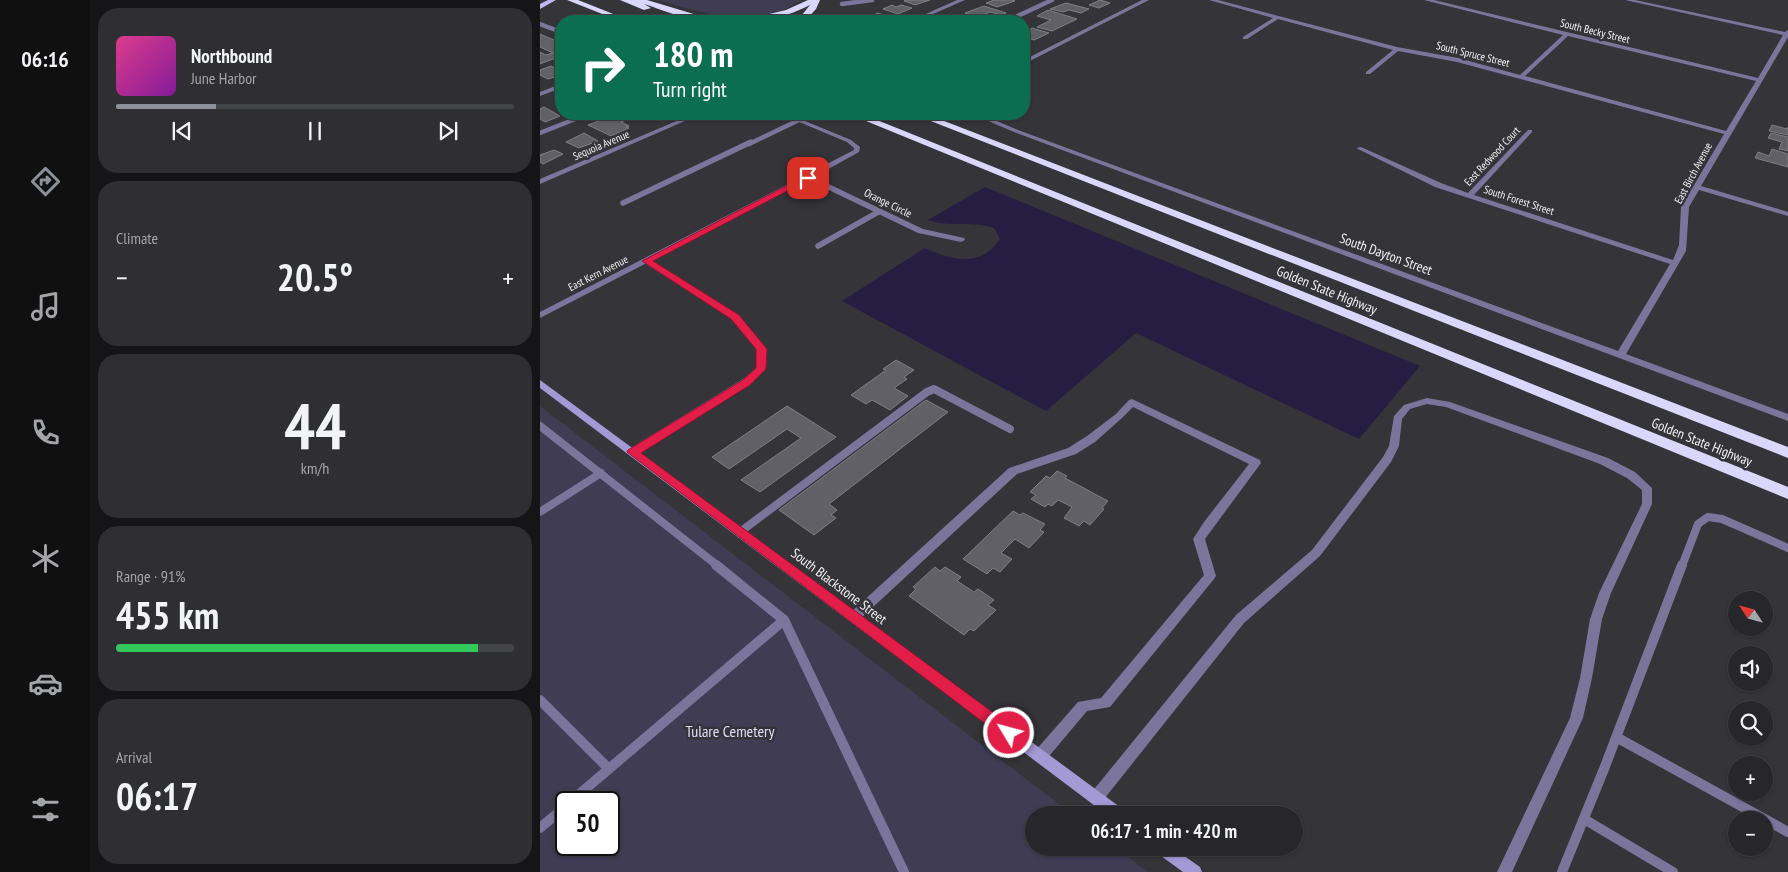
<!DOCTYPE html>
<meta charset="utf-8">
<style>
body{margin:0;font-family:"PT Sans Narrow",sans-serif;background:#2f2f33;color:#f1f3f6;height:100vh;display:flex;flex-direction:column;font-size:19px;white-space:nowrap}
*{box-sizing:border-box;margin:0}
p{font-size:16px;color:#a4a5a9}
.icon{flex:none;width:28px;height:28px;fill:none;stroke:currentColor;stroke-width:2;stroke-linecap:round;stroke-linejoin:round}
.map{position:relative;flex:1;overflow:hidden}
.details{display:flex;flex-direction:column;gap:8px;padding:8px;background:#151518;width:450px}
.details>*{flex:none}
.top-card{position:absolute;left:15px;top:15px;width:475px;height:105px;border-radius:20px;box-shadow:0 1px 4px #0004,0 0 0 1px #434447;background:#0b6e4f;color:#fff;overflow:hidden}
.needle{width:32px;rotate:306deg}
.fabs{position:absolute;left:1188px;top:591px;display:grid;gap:10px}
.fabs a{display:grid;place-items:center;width:45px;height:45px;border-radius:50%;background:#27272b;box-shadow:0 1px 4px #0004,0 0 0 1px #434447;font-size:25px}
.speed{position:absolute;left:15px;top:791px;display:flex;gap:10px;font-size:25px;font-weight:700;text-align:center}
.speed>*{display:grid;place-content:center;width:65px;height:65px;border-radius:50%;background:#27272b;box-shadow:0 1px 4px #0004,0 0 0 1px #434447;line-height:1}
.speed .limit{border:2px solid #111;border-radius:8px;background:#fff;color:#111}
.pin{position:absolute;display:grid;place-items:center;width:42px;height:42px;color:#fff;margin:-21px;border-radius:10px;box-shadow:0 2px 8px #0006}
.me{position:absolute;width:55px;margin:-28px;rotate:307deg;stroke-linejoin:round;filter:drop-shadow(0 0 4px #0008)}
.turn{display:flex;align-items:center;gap:18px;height:105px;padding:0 15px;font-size:22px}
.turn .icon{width:65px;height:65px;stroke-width:2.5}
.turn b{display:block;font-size:35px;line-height:42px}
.big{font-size:38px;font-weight:700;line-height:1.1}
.details .tile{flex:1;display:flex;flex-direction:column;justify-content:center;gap:8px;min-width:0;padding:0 18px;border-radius:20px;background:#2f2f33}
.details .dial{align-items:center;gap:0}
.dial b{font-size:65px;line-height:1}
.song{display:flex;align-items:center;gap:15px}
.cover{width:60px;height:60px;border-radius:8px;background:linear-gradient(135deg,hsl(330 70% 55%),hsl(290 70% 35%))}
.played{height:5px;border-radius:2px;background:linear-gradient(90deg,#8c9099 25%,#434447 25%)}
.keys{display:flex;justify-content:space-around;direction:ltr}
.heat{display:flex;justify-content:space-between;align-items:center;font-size:28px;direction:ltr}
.charge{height:8px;border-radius:4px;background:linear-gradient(90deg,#34c759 91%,#434447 0)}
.trip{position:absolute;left:485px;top:806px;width:278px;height:50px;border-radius:25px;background:#27272b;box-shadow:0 1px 4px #0004,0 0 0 1px #434447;font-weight:700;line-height:50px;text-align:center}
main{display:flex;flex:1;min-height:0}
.tab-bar{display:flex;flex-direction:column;width:90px;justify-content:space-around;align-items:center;background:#101011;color:#a4a5a9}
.tab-bar .icon{width:35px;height:35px}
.tab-bar .active{color:#8c9099}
.tab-bar b{font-size:22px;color:#f1f3f6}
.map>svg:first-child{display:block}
.green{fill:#3f3c54;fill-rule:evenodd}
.water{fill:#261d43}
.building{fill:#616067;stroke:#7e7e85}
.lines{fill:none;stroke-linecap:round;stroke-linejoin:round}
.lane-far3{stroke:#7b759b;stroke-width:4.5}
.lane-far2{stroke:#7b759b;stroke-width:5.5}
.lane-far1{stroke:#7b759b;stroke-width:8}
.lane{stroke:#7b759b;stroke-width:10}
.street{fill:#7b759b;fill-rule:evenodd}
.secondary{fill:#a299d5;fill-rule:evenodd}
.primary{fill:#c0b7f5;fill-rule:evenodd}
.highway{fill:#dbd7fc;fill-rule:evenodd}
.route{fill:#e11d48;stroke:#92132f}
.labels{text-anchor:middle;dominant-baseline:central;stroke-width:5;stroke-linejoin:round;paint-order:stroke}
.far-street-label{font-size:11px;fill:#f2f1f5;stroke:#343439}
.street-label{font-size:14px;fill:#f2f1f5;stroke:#343439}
.near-park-label{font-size:16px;fill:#e0dcf9;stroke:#343439}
</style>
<main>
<nav class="tab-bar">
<b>06:16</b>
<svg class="icon active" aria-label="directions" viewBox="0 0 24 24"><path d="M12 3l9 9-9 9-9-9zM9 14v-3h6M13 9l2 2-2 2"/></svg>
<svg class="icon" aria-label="music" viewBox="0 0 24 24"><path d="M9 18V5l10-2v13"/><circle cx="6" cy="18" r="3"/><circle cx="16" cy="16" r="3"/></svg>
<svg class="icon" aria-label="phone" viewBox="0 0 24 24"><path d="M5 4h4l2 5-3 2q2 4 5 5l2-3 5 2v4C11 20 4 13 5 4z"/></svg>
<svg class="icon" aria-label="climate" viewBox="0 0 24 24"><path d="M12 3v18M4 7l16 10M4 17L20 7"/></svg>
<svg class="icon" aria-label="car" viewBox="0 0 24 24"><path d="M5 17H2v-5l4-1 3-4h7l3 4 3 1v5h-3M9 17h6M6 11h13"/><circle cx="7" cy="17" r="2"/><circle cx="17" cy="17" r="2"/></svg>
<svg class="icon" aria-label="filters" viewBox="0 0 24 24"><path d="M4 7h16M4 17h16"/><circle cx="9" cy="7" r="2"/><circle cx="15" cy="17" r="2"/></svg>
</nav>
<section class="details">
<div class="tile">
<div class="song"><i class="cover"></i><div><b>Northbound</b><p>June Harbor</p></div></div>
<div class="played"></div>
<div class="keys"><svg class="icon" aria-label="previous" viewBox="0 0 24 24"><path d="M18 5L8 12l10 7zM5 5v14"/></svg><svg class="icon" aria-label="pause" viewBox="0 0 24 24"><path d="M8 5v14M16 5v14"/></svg><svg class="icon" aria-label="next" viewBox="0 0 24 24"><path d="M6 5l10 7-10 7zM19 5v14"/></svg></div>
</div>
<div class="tile"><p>Climate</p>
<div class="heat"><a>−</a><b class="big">20.5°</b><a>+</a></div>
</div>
<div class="tile dial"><b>44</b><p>km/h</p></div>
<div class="tile"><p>Range · 91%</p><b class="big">455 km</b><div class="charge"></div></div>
<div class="tile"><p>Arrival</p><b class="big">06:17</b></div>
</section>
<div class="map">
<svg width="1248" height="872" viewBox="0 0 1248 872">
<rect width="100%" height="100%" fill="#343439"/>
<!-- green -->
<path class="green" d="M119 0H261C216 31 166 14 119 0Z
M0 406 533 815H494V848H576L608 872H0ZM26 802H69V845H26Z"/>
<!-- water -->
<path class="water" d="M445 187 880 366 819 439 596 333 506 411 302 301 385 248C403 257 432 266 449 251 453 248 457 243 460 239L454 228C431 220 410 228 388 220Z"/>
<!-- building -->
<path class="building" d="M367 0H390L375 5 364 1Z
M454 0H472L475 1 457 7 446 3Z
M560 0 570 3 559 8 549 5Z
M526 3 549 9 541 13 529 10 523 12 510 9Z
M352 5 356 7 361 5 372 8 358 14 343 9Z
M444 6 466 13 461 15 450 12 439 17 425 13Z
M508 10 537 19 512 31 497 27 511 20 497 16Z
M338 13 351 18 342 21 332 19 335 17 331 16Z
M419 15 439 21H406Z
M492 28 509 33 494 40 484 37V30L488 31Z
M0 34 21 43V56L0 64V52L6 55 13 53 0 47Z
M11 66 21 71 15 74 18 76 8 79 0 75V70Z
M4 107 20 116 5 122 0 119V109Z
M68 114H87L94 117 81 122 89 126 86 127 89 128 71 136 48 125 64 119 60 117Z
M1232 125 1247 129 1248 127V135L1229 131Z
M44 133 58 141 39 148 26 142Z
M1231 133 1248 137V151L1239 149 1242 142 1228 138Z
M1232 149 1248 154V167L1215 158 1218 152 1229 156Z
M14 150 23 154 3 164 0 162V155Z
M356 360 374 370 364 377 367 379 354 388 368 396 350 410 332 400 326 404 311 395 346 370 343 369Z
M386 400 408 412 289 504 297 510 291 515 296 518 274 535 239 510Z
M247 406 296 437 220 492 201 480 261 438 247 429 189 469 172 457Z
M517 471 527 476 525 478 568 501 562 508 564 509 550 525 544 521 539 526 524 518 532 507 518 500 512 506 508 504 505 507 491 499 496 495 490 492 506 476 510 478Z
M473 511 480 515 483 513 505 524 500 530 504 532 489 548 475 539 461 553 472 559 460 572 453 568 447 574 423 559Z
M395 567 400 571 405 567 421 577 417 581 434 592 438 589 454 600 448 605 456 610 434 631 430 629 424 635 369 596 376 589 373 587Z"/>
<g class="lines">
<!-- lane-far3 -->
<path class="lane-far3" d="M302 4 332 0
M467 21 512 0
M0 24 21 32
M0 133 48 114
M209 144 259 120"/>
<!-- lane-far2 -->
<path class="lane-far2" d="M83 203 211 142
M278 246 340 211
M106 261 195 317 204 328"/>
<!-- lane-far1 -->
<path class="lane-far1" d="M0 426 178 566
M92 452 206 382 221 369 222 349 203 327
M0 512 61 473
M200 532 387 392 394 389 470 429
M1142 566 1158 524 1168 517 1182 519 1248 548"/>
<!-- lane -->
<path class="lane" d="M176 565 244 620 364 872
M0 700 69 769
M1076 737 1248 832
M30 802 244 620
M1044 819 1133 872
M0 828 26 806
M1022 872 1064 769 1142 565"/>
<!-- street -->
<path class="street" d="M417 0H425L377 21H370Z
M602 0H609L484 64V60Z
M669 0H678L857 47 918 58 980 75 1023 35 884 0H894L1218 78 1243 35 1085 0H1095L1245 32 1248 30V37L1161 186 1248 212V216L1159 190 1149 207 1146 251 1086 354 1248 414V421L474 132 432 114H440L478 130 1078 351 1130 264 895 187 816 148 821 147 901 183 928 193 988 130H992V132L934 195 1133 260 1139 245 1141 207 1184 134 917 62 858 51 830 74H826V72L853 50 738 19 707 39H703V37L733 18ZM1028 36 1216 81 1186 131 985 76Z
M21 84V88L0 96V92Z
M153 114H161L0 184V179Z
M240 114H248L311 140 320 147 319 152 274 177 383 229 424 238 425 240 421 242 378 233 268 180 0 318V312L314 150V148L307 142Z
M887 398 910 402 1068 458 1095 472 1112 488V504L1071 593 1062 619 1052 678 1043 718 972 872H957L1030 718 1040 678 1050 619 1059 593 1102 504V490L1087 478 1060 464 906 407 887 404 870 409 862 419 859 446 851 462 780 556 704 623 561 803 556 805 551 803 549 798 551 793 696 615 772 550 843 457 849 446 854 416 864 405Z
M592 399 720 460 721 463 665 539 676 576 674 579 570 707 547 711 505 761 500 762 495 761 493 756 495 751 538 702 561 698 664 575 653 539 664 522 709 464 593 407 582 418 555 442 536 454 477 474 318 621 314 622 310 621 308 617 310 613 469 468 528 448 547 436 576 414 589 400Z"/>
<!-- secondary -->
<path class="secondary" d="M0 380 584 810 586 815H567L0 388Z
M615 848H633L660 867 662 872H643L617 853Z"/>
<!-- primary -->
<path class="primary" d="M8 0H16L0 9V4Z"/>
<!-- highway -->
<path class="highway" d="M27 0H38L91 21H80Z
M80 0H107L157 15 193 19 221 16 246 10 268 0H280L276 9 265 21H257L270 5C238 22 199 25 163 21 143 19 123 10 104 4L111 8 104 10Z
M309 114H322L1248 487V499Z
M373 114H386L1248 447V458Z"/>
</g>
<!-- route -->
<path class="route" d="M265 176 272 178 113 261 199 315 227 349 226 369 210 385 101 453 474 728 477 733 474 738 469 740 464 738 87 452 88 450 203 380 216 368V349L191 319 102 261Z"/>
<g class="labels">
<!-- far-street labels -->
<g class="far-street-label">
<text transform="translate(1055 31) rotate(14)">South Becky Street</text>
<text transform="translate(933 54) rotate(14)">South Spruce Street</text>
<text transform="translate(61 145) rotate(-23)">Sequoia Avenue</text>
<text transform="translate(952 156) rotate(-47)">East Redwood Court</text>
<text transform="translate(1153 173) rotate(-62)">East Birch Avenue</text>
<text transform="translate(979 200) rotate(18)">South Forest Street</text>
<text transform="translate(348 203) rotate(26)">Orange Circle</text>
<text transform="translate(58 273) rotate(-27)">East Kern Avenue</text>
</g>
<!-- street labels -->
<g class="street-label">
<text transform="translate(846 254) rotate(20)">South Dayton Street</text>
<text transform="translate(787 290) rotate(22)">Golden State Highway</text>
<text transform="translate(1162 442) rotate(22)">Golden State Highway</text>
<text transform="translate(299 586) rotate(37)">South Blackstone Street</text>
</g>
<!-- near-park labels -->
<g class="near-park-label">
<text x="190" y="731">Tulare Cemetery</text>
</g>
</g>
</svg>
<div class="fabs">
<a><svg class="needle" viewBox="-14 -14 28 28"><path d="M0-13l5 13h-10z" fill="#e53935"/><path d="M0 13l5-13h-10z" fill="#a4a5a9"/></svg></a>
<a><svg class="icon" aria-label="sound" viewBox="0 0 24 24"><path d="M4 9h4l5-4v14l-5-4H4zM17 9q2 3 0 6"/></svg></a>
<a><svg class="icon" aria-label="search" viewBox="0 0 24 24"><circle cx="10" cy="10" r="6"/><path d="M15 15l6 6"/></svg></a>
<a>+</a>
<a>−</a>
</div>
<div class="speed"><div class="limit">50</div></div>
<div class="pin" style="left:268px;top:178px;background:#d93025"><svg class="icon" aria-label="arrive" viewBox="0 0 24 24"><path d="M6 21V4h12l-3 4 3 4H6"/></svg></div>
<svg class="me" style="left:469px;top:733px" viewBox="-20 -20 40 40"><circle r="17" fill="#e11d48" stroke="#fff" stroke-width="3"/><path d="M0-11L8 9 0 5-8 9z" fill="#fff"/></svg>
<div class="trip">06:17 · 1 min · 420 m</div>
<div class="top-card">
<div class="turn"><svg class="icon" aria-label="right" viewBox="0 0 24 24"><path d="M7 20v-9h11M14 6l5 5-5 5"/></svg><div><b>180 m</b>Turn right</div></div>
</div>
</div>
</main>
